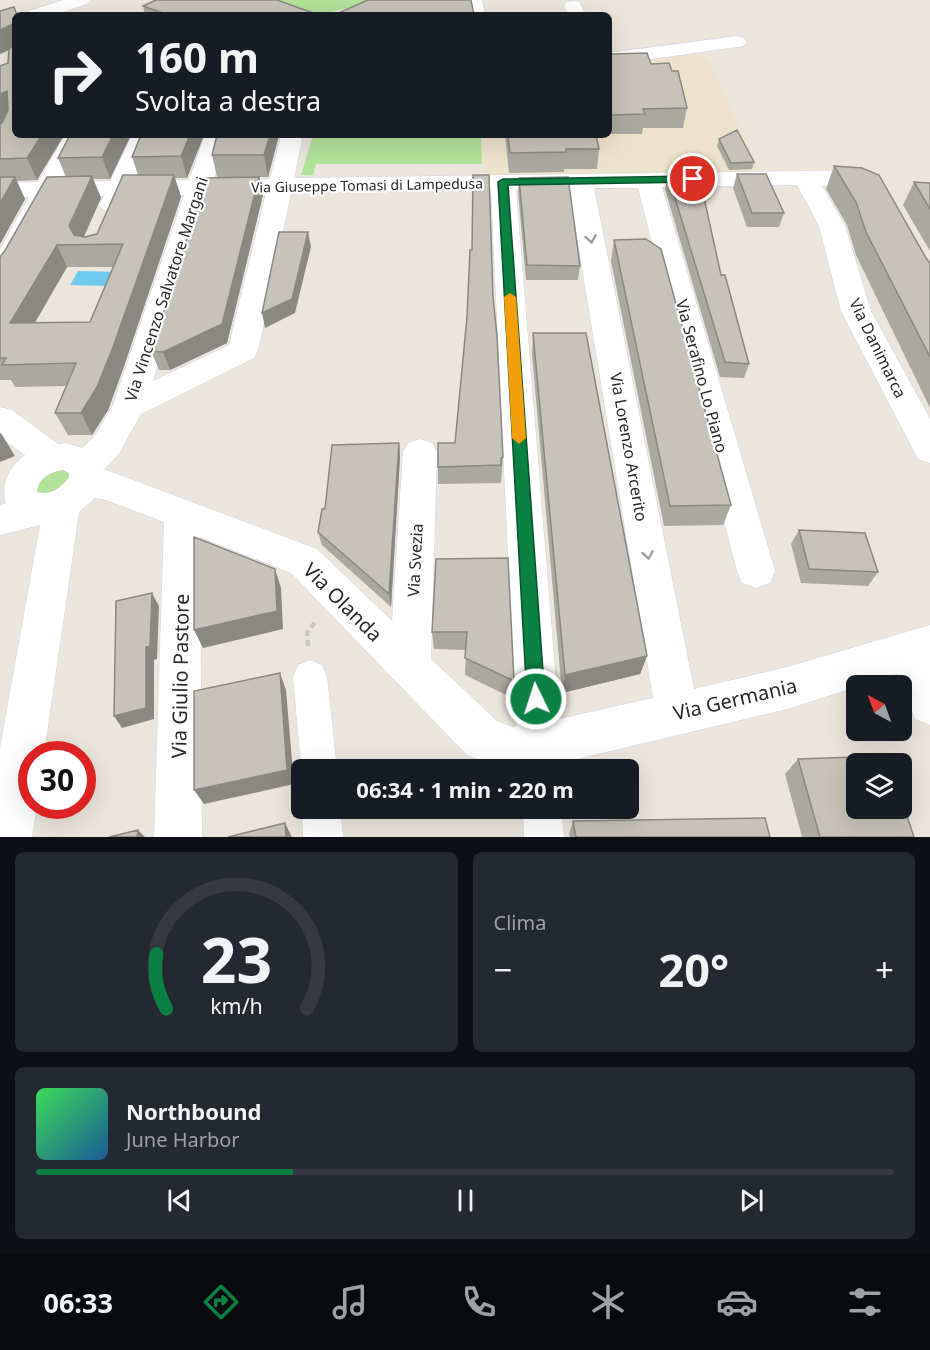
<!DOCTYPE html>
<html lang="it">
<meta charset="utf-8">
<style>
body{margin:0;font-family:"Noto Sans",sans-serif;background:#242831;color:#f1f3f6;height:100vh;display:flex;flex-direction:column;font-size:22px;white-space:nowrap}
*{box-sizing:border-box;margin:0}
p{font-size:20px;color:#9ea1a6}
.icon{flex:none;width:33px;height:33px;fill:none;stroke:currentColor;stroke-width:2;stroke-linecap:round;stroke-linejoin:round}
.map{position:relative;height:837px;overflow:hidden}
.side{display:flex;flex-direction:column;gap:15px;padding:15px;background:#0d0f14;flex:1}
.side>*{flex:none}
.hud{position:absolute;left:12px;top:12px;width:600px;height:126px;border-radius:9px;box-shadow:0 6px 24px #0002;background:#171b24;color:#f1f3f6;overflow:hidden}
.needle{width:39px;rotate:319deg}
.controls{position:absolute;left:846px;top:675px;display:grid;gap:12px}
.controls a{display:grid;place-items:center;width:66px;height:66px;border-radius:9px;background:#171b24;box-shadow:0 6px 24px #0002;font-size:30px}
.speed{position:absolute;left:18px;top:741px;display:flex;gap:12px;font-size:30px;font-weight:700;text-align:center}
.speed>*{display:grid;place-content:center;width:78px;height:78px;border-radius:50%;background:#171b24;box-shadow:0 6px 24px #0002;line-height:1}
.speed .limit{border:9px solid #d22;background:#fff;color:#111}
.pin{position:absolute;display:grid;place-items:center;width:51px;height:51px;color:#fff;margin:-26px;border:3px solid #fff;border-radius:50%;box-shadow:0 2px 6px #0007}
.me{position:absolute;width:66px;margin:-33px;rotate:356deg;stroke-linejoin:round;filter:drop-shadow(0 0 4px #0008)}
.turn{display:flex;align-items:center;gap:21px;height:126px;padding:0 24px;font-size:27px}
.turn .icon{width:78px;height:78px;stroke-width:2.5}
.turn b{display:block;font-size:42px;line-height:51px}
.big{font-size:45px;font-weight:700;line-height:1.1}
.side .card{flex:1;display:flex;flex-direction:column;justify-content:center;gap:9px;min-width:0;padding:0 21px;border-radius:9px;background:#242831}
.side .dial{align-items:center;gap:0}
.dial svg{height:156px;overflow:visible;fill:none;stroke:#363941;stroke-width:7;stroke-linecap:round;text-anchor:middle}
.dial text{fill:#f1f3f6;stroke:none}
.song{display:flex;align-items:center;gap:18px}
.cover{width:72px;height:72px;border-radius:9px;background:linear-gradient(135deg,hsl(130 70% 55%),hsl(210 70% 35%))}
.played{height:6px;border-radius:3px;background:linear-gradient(90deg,#0b8043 30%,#363941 30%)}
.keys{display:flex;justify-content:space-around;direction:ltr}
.heat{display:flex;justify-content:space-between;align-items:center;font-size:33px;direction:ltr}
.side .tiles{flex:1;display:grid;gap:15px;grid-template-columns:1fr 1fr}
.card:last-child{grid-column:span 2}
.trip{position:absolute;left:291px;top:759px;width:348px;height:60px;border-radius:9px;background:#171b24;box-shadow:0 6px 24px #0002;font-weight:700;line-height:60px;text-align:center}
.tabs{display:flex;height:96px;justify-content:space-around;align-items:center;background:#090b0e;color:#9ea1a6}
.tabs .icon{width:42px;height:42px}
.tabs .on{color:#0b8043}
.tabs b{font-size:27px;color:#f1f3f6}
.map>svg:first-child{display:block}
.education{fill:#ede2cb}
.green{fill:#b0e298}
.water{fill:#6fcaed}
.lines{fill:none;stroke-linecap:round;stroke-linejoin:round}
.pedestrian-casing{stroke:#d1d4e2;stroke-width:1}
.minor-casing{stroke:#d1d4e2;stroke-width:1}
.path{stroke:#c7c7c7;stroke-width:4.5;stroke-dasharray:6 4;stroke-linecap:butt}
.pedestrian{fill:#fff;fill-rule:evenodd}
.minor{fill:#fff;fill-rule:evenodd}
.wall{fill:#aba8a0;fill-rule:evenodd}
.shaded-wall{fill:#8b8882}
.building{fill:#c7c3ba;stroke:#8b8882;stroke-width:1.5;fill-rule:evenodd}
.oneway{stroke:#9f9f9f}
.route{fill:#0b8043;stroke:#07532c;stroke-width:1.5}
.slow{fill:#f59e0b}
.labels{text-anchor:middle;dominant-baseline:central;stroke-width:4.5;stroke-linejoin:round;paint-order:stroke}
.far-street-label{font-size:14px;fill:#292929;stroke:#fff}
.street-label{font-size:16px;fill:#292929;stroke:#fff}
.near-street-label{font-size:20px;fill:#292929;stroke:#fff}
</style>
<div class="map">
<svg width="930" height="837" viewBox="0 0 930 837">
<rect width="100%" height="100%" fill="#ebe5db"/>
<!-- education -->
<path class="education" d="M684 54H699L709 60 761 174 486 177 485 165 482 164 481 135H609V63Z"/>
<!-- green -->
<path class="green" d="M267 0H385L321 14Z
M313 135H481L482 164H316L313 175H301Z
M56 467 71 472 67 489 37 496 33 481Z"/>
<!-- water -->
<path class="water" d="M78 271 121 272 114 286 70 285Z"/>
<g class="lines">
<!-- pedestrian casing -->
<g class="pedestrian-casing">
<path id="pedestrian" d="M310 660 322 665 327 677 337 770H302V775L293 677 298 665Z
M302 808H340L343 837H303Z
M523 808H561L564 837H524Z"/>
</g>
<!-- minor casing -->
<g class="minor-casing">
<path id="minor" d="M63 0H90L87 4 54 15H27L29 11Z
M464 0H482L485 15H467Z
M573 1 579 2 586 15H568L564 6 567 2Z
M737 36 744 38 747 42 744 46 609 65V53Z
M65 135H87L63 182 110 181 132 135H154L135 181 189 180 205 135H227L214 179H270L281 135H303L294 178 805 171C826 171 873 168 885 186L882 191 873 193 854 187 822 186 845 226 871 311 930 419V463L918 459 841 311 819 226 797 185 662 187 775 571 770 583 756 588 742 583 737 571 638 188H594L694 689 787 667 930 625V725L915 719 897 674 787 709 539 768 507 770 467 755 291 573 200 537 202 837H154L164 522 106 500 95 498 79 512 44 754H32V806H37L32 837H0V748L40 525 0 535V505L6 503C0 485 9 467 25 455L0 437V407L12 410 58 444 66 443 82 448 94 437 113 405 184 195H129L121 210 112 213 103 210 99 205 104 196 55 197 14 273 10 279 0 282V249L29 197H0V183L38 182ZM569 189 653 698 559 719 516 190ZM491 190 516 726 513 727 497 721 431 659 437 452 432 443 420 439 408 443 403 452 392 621 317 549 104 469 118 455 141 414 254 358 258 351 291 193ZM266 193 229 345 153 381 209 194ZM64 470 69 473V478C60 488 51 496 37 492 38 478 51 471 64 470Z"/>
</g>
<!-- path -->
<path class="path" d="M308 646 307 633 316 621"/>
<!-- pedestrian -->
<use href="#pedestrian" class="pedestrian"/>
<!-- minor -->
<use href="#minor" class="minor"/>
</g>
<!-- wall -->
<path class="wall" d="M143 6 319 15H145Z
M14 7 15 135H64L37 180 17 181 25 199 0 244V66L8 63 9 50 0 54Z
M609 54 651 64 687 108 683 128H643L642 134H609Z
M70 135H131L110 179H93L101 198 84 237H85L97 234 138 175 132 157 204 135 187 178H175L181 197 123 369 108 410 92 435H68L55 413 66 386 15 387 11 380H0V257L66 177 58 158ZM67 267H113L90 322H35Z
M279 135 268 177H217L212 155Z
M505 135H596L599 149 597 169H564V172L509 173Z
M719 139 754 162 752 169 729 170 717 146Z
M834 166 930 263V408L856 255 847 225 826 189Z
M737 174 784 213 779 227H747L733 188Z
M668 175 721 275 749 364 744 378 720 377 665 189Z
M259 177 263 195 227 343 170 370H159L151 351Z
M519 178 580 266 578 280H526L518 192Z
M914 182 930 183V251L903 205Z
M614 240 731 505 723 525 664 526 611 261Z
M493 297 503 457 501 483 438 484V467L455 443 467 317Z
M533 333 647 656 640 674 562 693 532 354Z
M399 443 400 457 391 607 322 545 318 532 325 509Z
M799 530 878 572 868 586 801 583 791 544Z
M436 559 514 681 512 698 465 675 466 650 434 649 432 632Z
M798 759 914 837H802L785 774Z
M573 821 770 837H570L569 834Z"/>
<!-- shaded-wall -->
<path class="shaded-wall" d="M15 23V47L0 54V30Z
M7 91 15 111 0 128V94Z
M42 135H64L37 180 27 158Z
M113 135H131L110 179 102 157Z
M190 135H204L187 178 181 156Z
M270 135H279L268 177 264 155Z
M174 175 181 197 123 369 108 410 92 435 81 413Z
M92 176 101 198 80 245H77L69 226Z
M15 177 25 199 0 244V203Z
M259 177 263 195 227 343 170 370 163 352Z
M308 232 311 247 295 313 265 328 262 313Z
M57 245 67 267 22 345 10 323Z
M1 433 15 456 0 462V434Z
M399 443 400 457 391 607 389 594Z
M275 569 281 588 283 629 203 648 194 630Z
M152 593 159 606 157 659 154 660V719L122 728 114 716 146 647Z
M647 656 640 674 562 693 565 675Z
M280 673 286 690 294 784 204 804 194 790Z
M285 823 292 837H286Z
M138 830 145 837H137Z"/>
<!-- building -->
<path class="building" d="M156 0H277L319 15H168L143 6Z
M368 0H471L474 15H334Z
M14 7 17 15H15V23L0 30V11Z
M15 44V135H42L27 158 0 159V124L2 123 8 110 7 91 0 94V66L8 63 9 49Z
M647 53 651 64 669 63 672 71H678L687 108 643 109 645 114 609 115V54Z
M737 130 754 162 731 163 719 139Z
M70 135H113L102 157 58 158Z
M141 135H190L181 156 132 157Z
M217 135H270L264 155H212Z
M508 135H596L599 149H566V152L510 153Z
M834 166 862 168 879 175 926 258 930 263V357L866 232 856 202Z
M737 174H766L784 213H752Z
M123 175H174L113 347 97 387 81 413H55L76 363 2 365 6 358H0V257L4 252 47 177 92 176 69 226 74 235 85 237 97 234ZM123 244 90 322 10 323 57 245Z
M473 175H489L493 297 497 336 503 457 501 458V465L438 467V443H455L467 317 470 250H472Z
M668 175H699L721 275H725L749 364 725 362Z
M0 177H15L0 203Z
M259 177 222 324 163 352 151 351 206 178Z
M568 177 580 266 527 265 519 178Z
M914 182 930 183V209Z
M279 232H308L292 299 262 313Z
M646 239 661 249 731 505 670 506 614 240Z
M533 333H586L647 656 565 675Z
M399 443 389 594 318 532 322 509H325L332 445Z
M799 530 865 533 878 572 809 569Z
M194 537 275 569 277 611 194 630Z
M508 558 514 681 465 658 467 632H432L436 559Z
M152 593 150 646 146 647V708L114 716 116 601Z
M280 673 287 770 194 790V691Z
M885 756 888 764H856V808H902V801L914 837H820L798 759Z
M765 818 770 837H576L573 821Z
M285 823 286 837H228Z
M138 830 137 837H109Z"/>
<!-- one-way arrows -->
<defs><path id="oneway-chevron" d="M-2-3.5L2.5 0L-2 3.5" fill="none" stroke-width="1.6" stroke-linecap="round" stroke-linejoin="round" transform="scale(1.5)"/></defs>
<g class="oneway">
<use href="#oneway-chevron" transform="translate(591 239) rotate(80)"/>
<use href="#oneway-chevron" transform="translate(648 555) rotate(80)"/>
</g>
<!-- route -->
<path class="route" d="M693 176 697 177V182L508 185 545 699 542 705 536 708 529 705 527 699 498 182 503 179Z"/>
<!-- slow -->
<path class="slow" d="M510 293 516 297 526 438 519 444 512 438 504 297Z"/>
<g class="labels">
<!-- far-street labels -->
<g class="far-street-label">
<text transform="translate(367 185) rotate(-1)">Via Giuseppe Tomasi di Lampedusa</text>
</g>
<!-- street labels -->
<g class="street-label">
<text transform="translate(166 289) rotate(-72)">Via Vincenzo Salvatore Margani</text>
<text transform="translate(878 348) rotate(64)">Via Danimarca</text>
<text transform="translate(702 376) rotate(75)">Via Serafino Lo Piano</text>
<text transform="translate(629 447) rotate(80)">Via Lorenzo Arcerito</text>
<text transform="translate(415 560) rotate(-87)">Via Svezia</text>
</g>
<!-- near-street labels -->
<g class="near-street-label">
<text transform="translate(343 602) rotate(45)">Via Olanda</text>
<text transform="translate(180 676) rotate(-89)">Via Giulio Pastore</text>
<text transform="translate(735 699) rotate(-13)">Via Germania</text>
</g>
</g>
</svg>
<div class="controls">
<a><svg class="needle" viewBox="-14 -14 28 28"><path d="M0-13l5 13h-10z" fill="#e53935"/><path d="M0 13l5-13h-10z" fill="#9ea1a6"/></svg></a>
<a><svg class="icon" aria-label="layers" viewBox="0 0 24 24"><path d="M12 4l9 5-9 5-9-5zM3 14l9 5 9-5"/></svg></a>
</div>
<div class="speed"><div class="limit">30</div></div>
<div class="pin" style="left:693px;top:179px;background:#d93025"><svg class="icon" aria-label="arrive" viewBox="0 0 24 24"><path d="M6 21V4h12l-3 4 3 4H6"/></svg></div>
<svg class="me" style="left:536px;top:699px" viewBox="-20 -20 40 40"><circle r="17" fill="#0b8043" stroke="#fff" stroke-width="3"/><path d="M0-11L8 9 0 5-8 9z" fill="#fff"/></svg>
<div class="trip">06:34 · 1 min · 220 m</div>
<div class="hud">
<div class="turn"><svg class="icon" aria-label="right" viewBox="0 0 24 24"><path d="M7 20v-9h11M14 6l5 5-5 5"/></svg><div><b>160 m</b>Svolta a destra</div></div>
</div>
</div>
<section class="side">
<div class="tiles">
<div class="card dial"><svg viewBox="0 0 100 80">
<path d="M14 69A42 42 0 1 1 86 69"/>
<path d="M14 69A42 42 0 0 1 9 41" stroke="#0b8043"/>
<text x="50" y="56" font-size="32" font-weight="700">23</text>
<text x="50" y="72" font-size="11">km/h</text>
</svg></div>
<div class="card"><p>Clima</p>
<div class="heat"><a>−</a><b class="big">20°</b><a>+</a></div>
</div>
<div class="card">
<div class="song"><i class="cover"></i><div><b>Northbound</b><p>June Harbor</p></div></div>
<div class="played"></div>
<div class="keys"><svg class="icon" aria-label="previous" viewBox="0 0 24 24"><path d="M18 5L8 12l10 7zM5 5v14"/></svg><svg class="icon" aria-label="pause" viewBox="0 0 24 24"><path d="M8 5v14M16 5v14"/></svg><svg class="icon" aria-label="next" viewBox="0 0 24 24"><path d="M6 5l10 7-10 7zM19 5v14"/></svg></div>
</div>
</div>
</section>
<nav class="tabs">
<b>06:33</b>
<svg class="icon on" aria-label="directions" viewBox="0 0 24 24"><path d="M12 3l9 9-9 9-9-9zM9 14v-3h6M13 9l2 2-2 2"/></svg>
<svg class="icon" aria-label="music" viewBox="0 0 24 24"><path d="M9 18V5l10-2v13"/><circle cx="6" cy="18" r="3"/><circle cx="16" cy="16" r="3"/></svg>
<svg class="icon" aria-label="phone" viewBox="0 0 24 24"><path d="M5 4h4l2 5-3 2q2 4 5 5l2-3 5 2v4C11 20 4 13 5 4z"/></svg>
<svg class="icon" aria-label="climate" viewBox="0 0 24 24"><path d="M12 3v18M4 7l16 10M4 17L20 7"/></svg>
<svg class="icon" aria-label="car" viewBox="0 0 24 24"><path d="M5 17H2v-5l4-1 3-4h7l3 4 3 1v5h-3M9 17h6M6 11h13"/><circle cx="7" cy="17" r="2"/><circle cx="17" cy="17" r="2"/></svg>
<svg class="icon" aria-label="filters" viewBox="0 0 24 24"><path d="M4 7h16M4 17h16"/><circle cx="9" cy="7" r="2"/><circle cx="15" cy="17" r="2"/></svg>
</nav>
